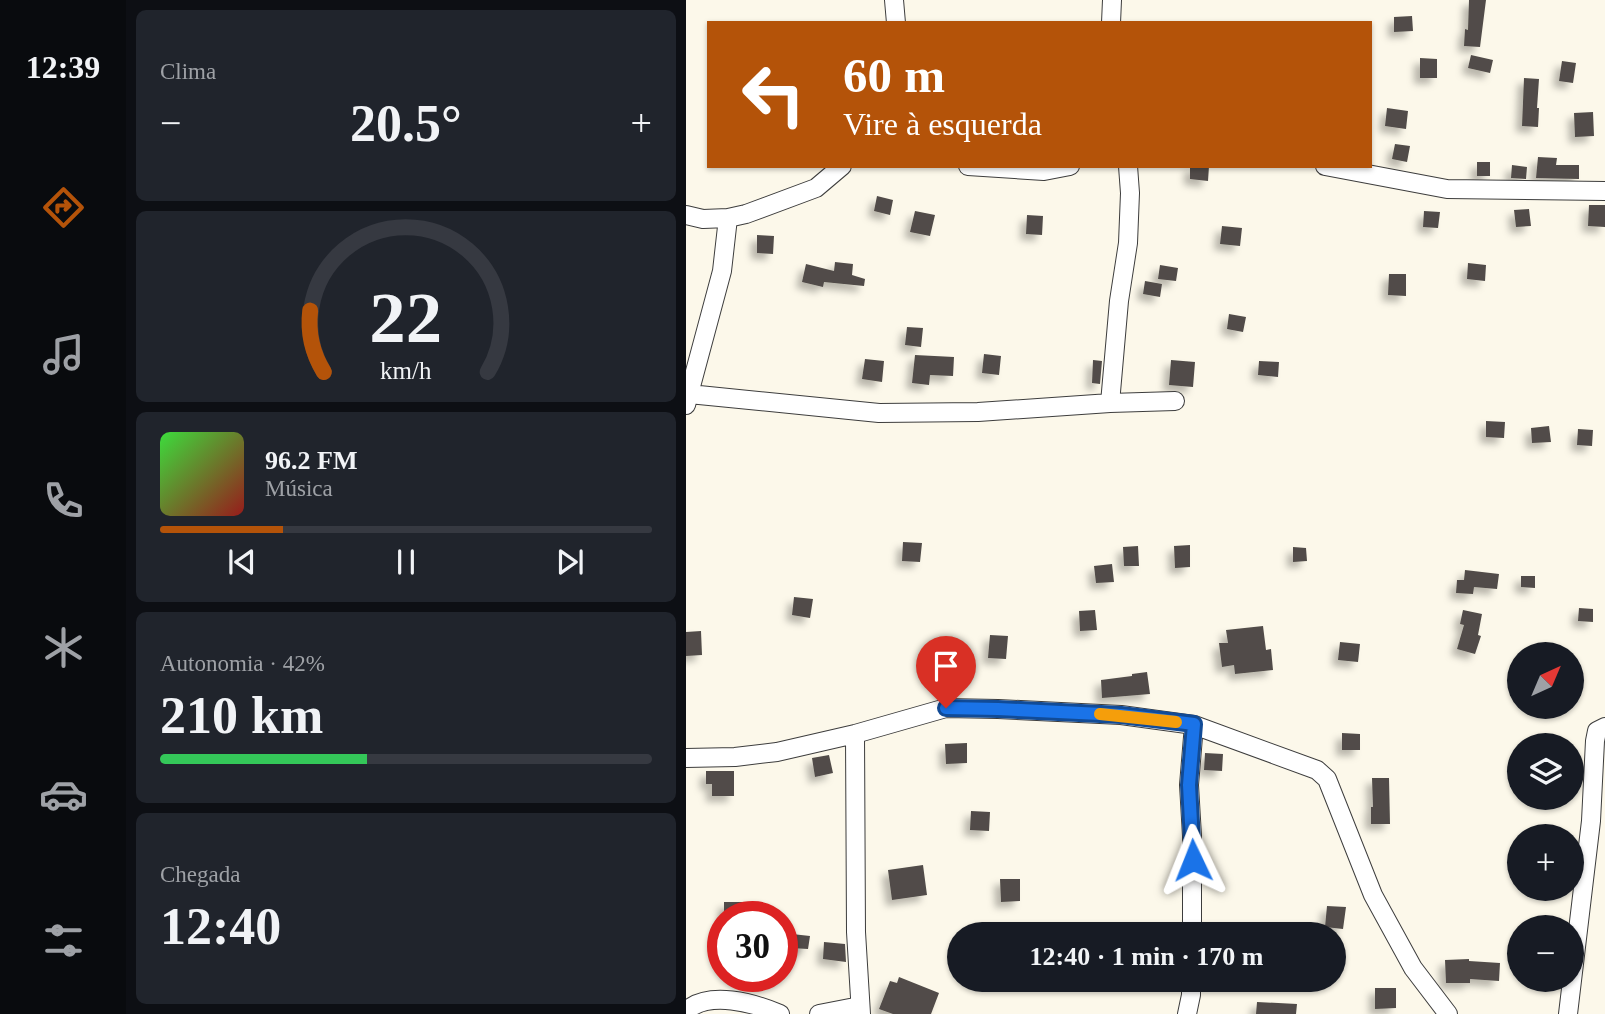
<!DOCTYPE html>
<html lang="pt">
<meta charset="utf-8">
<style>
body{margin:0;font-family:Georgia,serif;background:#20242c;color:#f1f3f6;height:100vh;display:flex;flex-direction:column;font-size:26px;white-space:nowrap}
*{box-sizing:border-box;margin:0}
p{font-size:23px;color:#9ea1a6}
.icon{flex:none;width:38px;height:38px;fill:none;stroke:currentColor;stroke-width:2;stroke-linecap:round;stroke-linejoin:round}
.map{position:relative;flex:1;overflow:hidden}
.details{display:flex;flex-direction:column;gap:10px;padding:10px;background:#0d0f14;width:560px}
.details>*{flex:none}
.guide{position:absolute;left:21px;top:21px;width:665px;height:147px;border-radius:0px;box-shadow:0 2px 5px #0004;background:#b45309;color:#fff;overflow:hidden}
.needle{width:46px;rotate:44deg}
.buttons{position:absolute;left:821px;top:642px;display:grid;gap:14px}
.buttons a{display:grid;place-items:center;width:77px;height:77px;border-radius:50%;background:#171b24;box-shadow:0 2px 5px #0004;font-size:35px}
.speed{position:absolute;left:21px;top:901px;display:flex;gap:14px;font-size:35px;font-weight:700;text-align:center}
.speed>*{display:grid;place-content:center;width:91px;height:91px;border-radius:50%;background:#171b24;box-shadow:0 2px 5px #0004;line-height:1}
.speed .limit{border:10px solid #d22;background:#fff;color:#111}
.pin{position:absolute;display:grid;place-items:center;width:60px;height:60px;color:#fff;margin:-72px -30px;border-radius:50% 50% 50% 0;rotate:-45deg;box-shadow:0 0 7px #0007}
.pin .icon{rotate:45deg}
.me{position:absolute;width:77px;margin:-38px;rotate:358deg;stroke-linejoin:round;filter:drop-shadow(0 0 5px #0008)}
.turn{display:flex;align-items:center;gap:24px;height:147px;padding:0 21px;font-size:32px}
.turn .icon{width:91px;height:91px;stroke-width:2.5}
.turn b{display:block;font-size:49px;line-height:60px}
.big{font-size:52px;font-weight:600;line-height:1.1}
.details .tile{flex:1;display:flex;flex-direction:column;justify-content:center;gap:10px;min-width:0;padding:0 24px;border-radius:10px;background:#20242c}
.details .dial{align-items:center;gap:0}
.dial svg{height:182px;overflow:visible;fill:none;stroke:#363941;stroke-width:7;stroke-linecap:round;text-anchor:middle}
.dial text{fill:#f1f3f6;stroke:none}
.song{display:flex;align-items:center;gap:21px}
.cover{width:84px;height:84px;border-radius:10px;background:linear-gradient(135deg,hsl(120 70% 55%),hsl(0 70% 35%))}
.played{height:7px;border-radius:4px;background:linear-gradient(90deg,#b45309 25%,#363941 25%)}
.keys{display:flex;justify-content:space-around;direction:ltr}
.heat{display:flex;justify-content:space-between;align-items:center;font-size:38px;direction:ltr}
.charge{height:10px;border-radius:5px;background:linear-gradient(90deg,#34c759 42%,#363941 0)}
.trip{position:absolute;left:261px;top:922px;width:399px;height:70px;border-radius:35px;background:#171b24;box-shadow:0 2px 5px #0004;font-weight:600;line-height:70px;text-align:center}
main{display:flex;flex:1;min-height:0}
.tabs{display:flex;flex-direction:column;width:126px;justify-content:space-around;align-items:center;background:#090b0e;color:#9ea1a6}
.tabs .icon{width:49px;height:49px}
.tabs .active{color:#b45309}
.tabs b{font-size:32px;color:#f1f3f6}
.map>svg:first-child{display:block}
.building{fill:#514c48;filter:url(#shadow)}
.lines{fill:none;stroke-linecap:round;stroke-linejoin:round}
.minor-casing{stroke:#3d3d3d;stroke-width:20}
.minor{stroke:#fff;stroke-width:18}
.route-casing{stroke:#114b97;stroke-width:18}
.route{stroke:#1a73e8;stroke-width:12}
.slow{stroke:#f59e0b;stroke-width:12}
</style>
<main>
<nav class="tabs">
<b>12:39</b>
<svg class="icon active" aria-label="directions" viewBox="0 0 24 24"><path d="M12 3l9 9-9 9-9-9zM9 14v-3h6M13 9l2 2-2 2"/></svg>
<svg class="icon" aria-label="music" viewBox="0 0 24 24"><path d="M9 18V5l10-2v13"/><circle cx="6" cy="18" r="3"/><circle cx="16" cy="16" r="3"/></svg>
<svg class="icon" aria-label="phone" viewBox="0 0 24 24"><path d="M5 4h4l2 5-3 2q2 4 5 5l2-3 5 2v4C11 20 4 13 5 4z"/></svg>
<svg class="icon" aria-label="climate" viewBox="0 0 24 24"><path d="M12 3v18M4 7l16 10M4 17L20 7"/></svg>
<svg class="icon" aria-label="car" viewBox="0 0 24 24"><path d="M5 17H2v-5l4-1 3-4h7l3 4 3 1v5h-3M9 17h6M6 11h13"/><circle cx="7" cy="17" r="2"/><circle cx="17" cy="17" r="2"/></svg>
<svg class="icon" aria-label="filters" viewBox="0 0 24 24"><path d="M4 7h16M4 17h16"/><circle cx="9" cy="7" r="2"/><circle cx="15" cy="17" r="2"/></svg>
</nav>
<section class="details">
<div class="tile"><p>Clima</p>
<div class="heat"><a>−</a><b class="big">20.5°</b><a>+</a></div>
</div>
<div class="tile dial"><svg viewBox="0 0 100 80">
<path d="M14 69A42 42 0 1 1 86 69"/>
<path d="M14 69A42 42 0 0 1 8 42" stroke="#b45309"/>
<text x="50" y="56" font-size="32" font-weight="700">22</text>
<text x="50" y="72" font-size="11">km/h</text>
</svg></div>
<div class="tile">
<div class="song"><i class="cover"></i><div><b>96.2 FM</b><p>Música</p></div></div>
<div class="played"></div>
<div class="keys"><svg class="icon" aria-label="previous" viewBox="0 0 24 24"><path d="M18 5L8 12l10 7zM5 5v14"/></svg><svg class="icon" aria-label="pause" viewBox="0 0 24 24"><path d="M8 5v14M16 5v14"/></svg><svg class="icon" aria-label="next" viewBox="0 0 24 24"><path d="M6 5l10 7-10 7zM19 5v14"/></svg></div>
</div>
<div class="tile"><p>Autonomia · 42%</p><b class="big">210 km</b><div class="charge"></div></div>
<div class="tile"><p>Chegada</p><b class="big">12:40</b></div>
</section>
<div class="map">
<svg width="919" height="1014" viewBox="0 0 919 1014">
<defs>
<filter id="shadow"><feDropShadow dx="-6" dy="6" stdDeviation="3.5" flood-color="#0004"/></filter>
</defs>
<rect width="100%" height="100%" fill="#fcf8ea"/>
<!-- building -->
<path class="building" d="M783 0H800L794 47 778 46 779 29 782 30Z
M726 16 727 31 708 32V17Z
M785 55 807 60 804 73 782 68Z
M734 58 751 59V78H734Z
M876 61 890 63 887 83 873 81Z
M838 78 853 79 851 108H853L852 127 836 126Z
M701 108 722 111 720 129 699 126Z
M907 112 908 136 889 137 888 113Z
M709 144 724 146 721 162 706 159Z
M852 157 871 158 870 165H893V179L850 178Z
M791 162H804V176H791Z
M826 165 841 167 840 179 825 178Z
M504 166H523L522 181 504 179Z
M191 196 207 200 204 215 188 211Z
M903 205H919V227L902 226Z
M843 209 845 226 830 227 828 210Z
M229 211 249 215 244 236 224 232Z
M738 211 754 212 752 228 737 227Z
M341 215 357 216 356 235 340 234Z
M536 226 556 228 554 246 534 244Z
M71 235 88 236 87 254 71 253Z
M149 262 167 264 166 275 179 279 178 286 138 282 137 287 116 282 120 264 148 271Z
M782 263 800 265 799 281 781 279Z
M474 265 492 268 490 281 472 279Z
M703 274H720V296L702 295Z
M459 281 476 284 474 297 457 294Z
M543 314 560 317 557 332 541 329Z
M221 327 237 328 235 347 219 345Z
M298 354 315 356 313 375 296 373Z
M229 355 268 357 267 376 244 375 243 385 226 383Z
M179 359 198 361 196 382 176 379Z
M407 360 416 361 414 384 406 383Z
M485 360 509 362 507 387 483 385Z
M573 361 593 362 592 377 572 375Z
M800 421 819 422 818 438 800 437Z
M863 426 865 442 846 443 845 428Z
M892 429 907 430 906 446 891 445Z
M217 542 236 543 234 562 216 561Z
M504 545V567L489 568 488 546Z
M452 546 453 566H438L437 547Z
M607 547 620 548 621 561 607 562Z
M426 564 428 582 410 583 408 566Z
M779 570 813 574 811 589 788 587 787 594 770 593 771 580H778Z
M835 576H849V588L835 587Z
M108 597 127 599 124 618 106 615Z
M893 608 907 609V622L892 621Z
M409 610 411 630 394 631 393 611Z
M777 610 796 614 792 635 795 636 789 654 771 649 778 625 774 624Z
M577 626 580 650 585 649 587 670 549 674 548 665 536 667 533 643H542L540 630Z
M15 631 16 655 0 656V632Z
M304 635 322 636 320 659 302 658Z
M654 642 674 644 672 662 652 660Z
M461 672 464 694 416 698 415 680 446 676V674Z
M656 733 674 734V750H656Z
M281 743V763L260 764 259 744Z
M519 753 537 754 536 771 518 770Z
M143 755 147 773 129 777 126 758Z
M20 771H48V796H26V784H20Z
M686 778H703L704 824H685V807H687Z
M285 811 304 812 303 831 284 830Z
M237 865 241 895 206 900 202 870Z
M314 879H334V901L315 902Z
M38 902H59V916H38Z
M641 906 660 907 657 929 639 927Z
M106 934 124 936 122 949 105 948Z
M138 942 159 944 160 962 137 959Z
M783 959V961L814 963 813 981 784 979V983H760L759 960Z
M213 977 253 993 245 1014H207L193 1009 204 981 211 983Z
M689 988H710V1008L689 1009Z
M571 1002 611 1004 610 1014H570Z"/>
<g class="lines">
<!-- minor casing -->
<g class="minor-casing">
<path id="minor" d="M208 0 210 23
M425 23 426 0
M282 166 358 171 384 166
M639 166 761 189 919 191
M0 215 17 219 42 218 36 271 0 405
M42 218 60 214 130 188 156 166
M3 394 193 413 292 412 424 403 489 401
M424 403 433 301 442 243 444 193 442 166
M169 734 170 932 175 1014
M0 758 49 757 91 752 169 734 260 708 312 709 435 715 508 725 631 770 641 779 687 895 727 968 762 1014
M506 934V836L503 785 508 725
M0 1011C23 990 68 1003 94 1014
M133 1014 174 1006
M501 1014 505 995V980
M882 1014 905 821 909 741 911 731 919 727"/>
</g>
<!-- minor -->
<use href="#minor" class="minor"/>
</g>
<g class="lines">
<!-- route casing -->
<g class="route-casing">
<path id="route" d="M260 708 312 709 435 715 508 724 503 785 507 860"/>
</g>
<!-- route -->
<use href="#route" class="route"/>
<!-- slow -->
<path class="slow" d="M414 714 490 722"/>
</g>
</svg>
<div class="buttons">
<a><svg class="needle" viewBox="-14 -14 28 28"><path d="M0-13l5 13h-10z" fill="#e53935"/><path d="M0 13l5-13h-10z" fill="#9ea1a6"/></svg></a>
<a><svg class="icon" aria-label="layers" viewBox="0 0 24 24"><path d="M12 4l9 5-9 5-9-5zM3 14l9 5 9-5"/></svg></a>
<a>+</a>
<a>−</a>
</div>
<div class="speed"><div class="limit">30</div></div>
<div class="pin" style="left:260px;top:708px;background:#d93025"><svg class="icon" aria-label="arrive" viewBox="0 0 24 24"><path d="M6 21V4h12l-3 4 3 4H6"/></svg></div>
<svg class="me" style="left:507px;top:860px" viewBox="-20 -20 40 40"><path d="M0-17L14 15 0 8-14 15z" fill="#1a73e8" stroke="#fff" stroke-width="4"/></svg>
<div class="trip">12:40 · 1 min · 170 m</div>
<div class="guide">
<div class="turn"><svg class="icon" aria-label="left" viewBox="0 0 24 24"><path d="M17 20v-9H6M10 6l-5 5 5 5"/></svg><div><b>60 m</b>Vire à esquerda</div></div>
</div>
</div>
</main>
